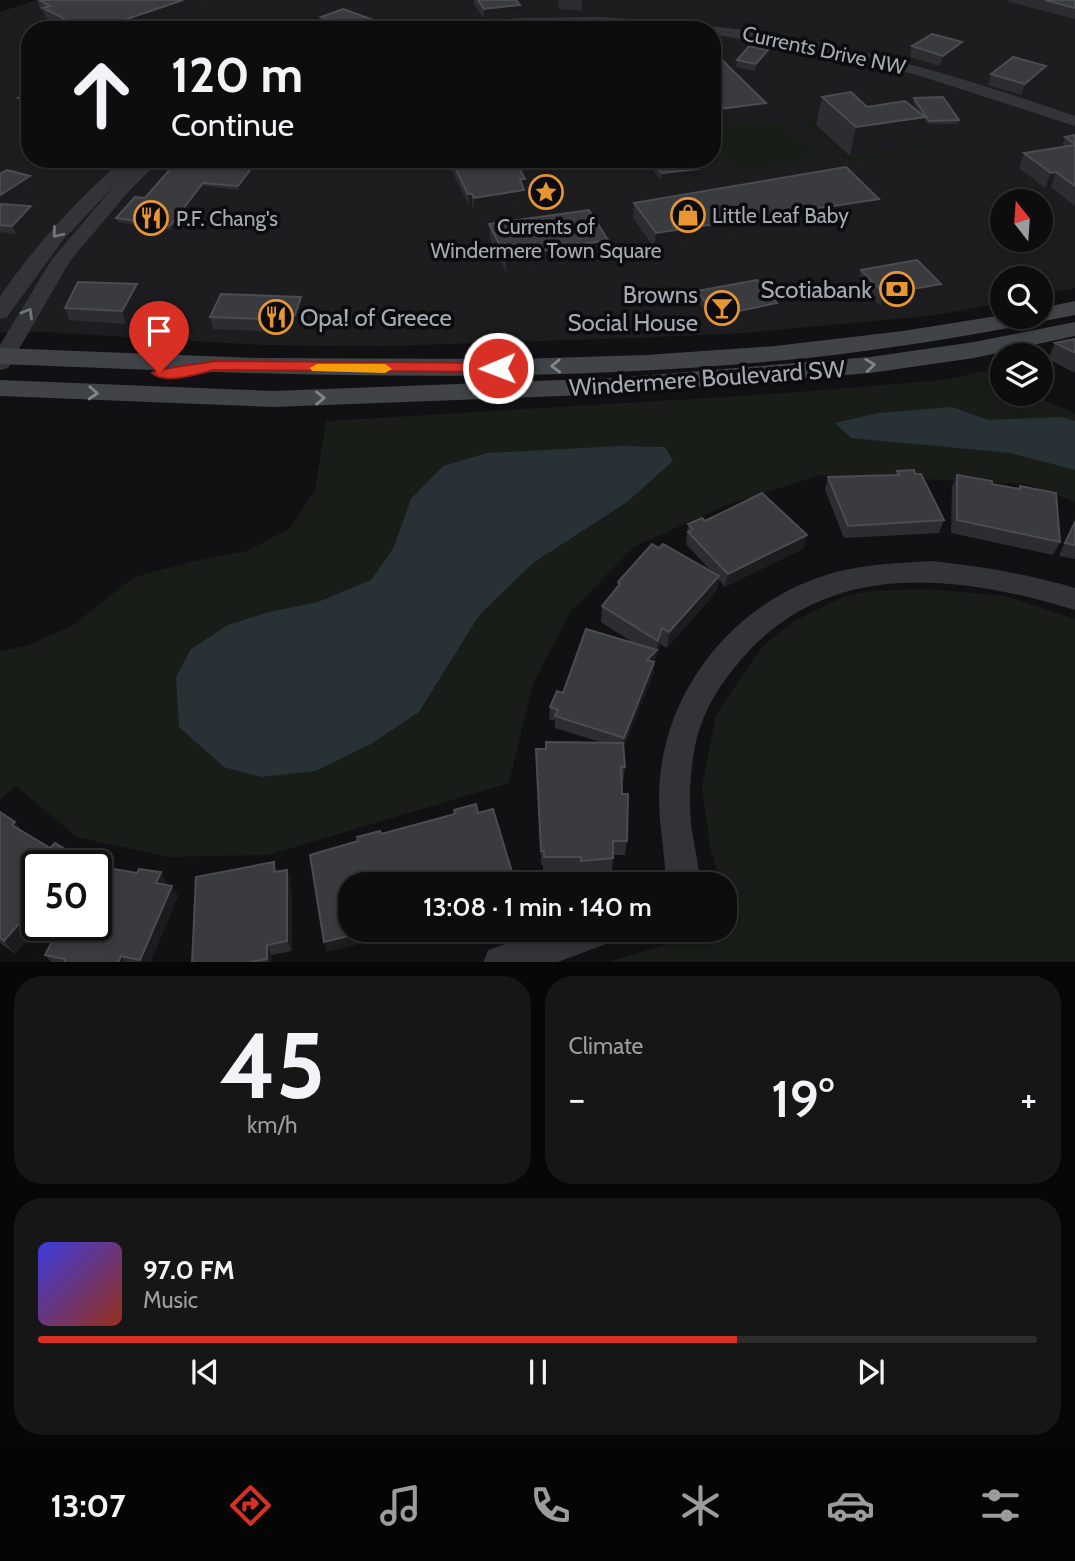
<!DOCTYPE html>
<meta charset="utf-8">
<style>
body{margin:0;font-family:Cabin,sans-serif;background:#161617;color:#f1f3f6;height:100vh;display:flex;flex-direction:column;font-size:26px;white-space:nowrap}
*{box-sizing:border-box;margin:0}
p{font-size:23px;color:#9a9c9e}
.icon{flex:none;width:38px;height:38px;fill:none;stroke:currentColor;stroke-width:2;stroke-linecap:round;stroke-linejoin:round}
.map{position:relative;height:962px;overflow:hidden}
.drawer{display:flex;flex-direction:column;gap:14px;padding:14px;background:#070708;flex:1}
.drawer>*{flex:none}
.banner{position:absolute;left:21px;top:21px;width:700px;height:147px;border-radius:28px;box-shadow:0 4px 10px #0003,0 0 0 2px #2d2d2e;background:#0d0d0e;color:#f1f3f6;overflow:hidden}
.needle{width:46px;rotate:343deg}
.controls{position:absolute;left:990px;top:189px;display:grid;gap:14px}
.controls a{display:grid;place-items:center;width:63px;height:63px;border-radius:50%;background:#0d0d0e;box-shadow:0 4px 10px #0003,0 0 0 2px #2d2d2e;font-size:35px}
.speed{position:absolute;left:21px;top:850px;display:flex;gap:14px;font-size:35px;font-weight:700;text-align:center}
.speed>*{display:grid;place-content:center;width:91px;height:91px;border-radius:50%;background:#0d0d0e;box-shadow:0 4px 10px #0003,0 0 0 2px #2d2d2e;line-height:1}
.speed .limit{border:4px solid #111;border-radius:10px;background:#fff;color:#111}
.pin{position:absolute;display:grid;place-items:center;width:60px;height:60px;color:#fff;margin:-72px -30px;border-radius:50% 50% 50% 0;rotate:-45deg;box-shadow:0 0 7px #0007}
.pin .icon{rotate:45deg}
.me{position:absolute;width:77px;margin:-38px;rotate:269deg;stroke-linejoin:round;filter:drop-shadow(0 0 5px #0008)}
.turn{display:flex;align-items:center;gap:24px;height:147px;padding:0 35px;font-size:32px}
.turn .icon{width:91px;height:91px;stroke-width:2.5}
.turn b{display:block;font-size:49px;line-height:60px}
.big{font-size:52px;font-weight:600;line-height:1.1}
.drawer .widget{flex:1;display:flex;flex-direction:column;justify-content:center;gap:10px;min-width:0;padding:0 24px;border-radius:28px;background:#161617}
.drawer .dial{align-items:center;gap:0}
.dial b{font-size:91px;line-height:1}
.song{display:flex;align-items:center;gap:21px}
.cover{width:84px;height:84px;border-radius:10px;background:linear-gradient(135deg,hsl(240 70% 55%),hsl(10 70% 35%))}
.played{height:7px;border-radius:4px;background:linear-gradient(90deg,#d93025 70%,#2d2d2e 70%)}
.keys{display:flex;justify-content:space-around;direction:ltr}
.heat{display:flex;justify-content:space-between;align-items:center;font-size:38px;direction:ltr}
.drawer .tiles{flex:1;display:grid;gap:14px;grid-template-columns:1fr 1fr}
.widget:last-child{grid-column:span 2}
.trip{position:absolute;left:338px;top:872px;width:399px;height:70px;border-radius:28px;background:#0d0d0e;box-shadow:0 4px 10px #0003,0 0 0 2px #2d2d2e;font-weight:600;line-height:70px;text-align:center}
.dock{display:flex;height:112px;justify-content:space-around;align-items:center;background:#050506;color:#9a9c9e}
.dock .icon{width:49px;height:49px}
.dock .current{color:#d93025}
.dock b{font-size:32px;color:#f1f3f6}
.map>svg:first-child{display:block}
.built{fill:#1d1d1f;fill-rule:evenodd}
.green{fill:#181d18}
.water{fill:#283135}
.lines{fill:none;stroke-linecap:round;stroke-linejoin:round}
.tertiary{fill:#323437;fill-rule:evenodd}
.secondary{fill:#404347;fill-rule:evenodd}
.wall{fill:#2d2d31}
.shaded-wall{fill:#1c1c1f}
.building{fill:#3a3b3f;stroke:#4a4c51;stroke-width:2}
.oneway{stroke:#70757b}
.oneway2{stroke:#80868d}
.route{fill:#d93025;stroke:#8d1f18;stroke-width:2}
.slow{fill:#f59e0b}
.labels{text-anchor:middle;dominant-baseline:central;stroke-width:7;stroke-linejoin:round;paint-order:stroke}
.far-street-label{font-size:21px;fill:#a3aab3;stroke:#0c0c0e}
.far-poi-label{font-size:21px;fill:#a3aab3;stroke:#0c0c0e;text-anchor:start}
.poi-label{font-size:24px;fill:#a3aab3;stroke:#0c0c0e;text-anchor:end}
.street-label{font-size:24px;fill:#a3aab3;stroke:#0c0c0e}
</style>
<div class="map">
<svg width="1075" height="963" viewBox="0 0 1075 963">
<rect width="100%" height="100%" fill="#111113"/>
<!-- built -->
<path class="built" d="M37 0H1075V288L1041 295V278H1003V303L929 316 744 333 636 338 385 346 261 345 45 332 0 333V12ZM30 30H712V159H30ZM1003 201H1041V240H1003Z"/>
<!-- green -->
<path class="green" d="M903 106 927 142 921 151 858 161 843 159 804 122Z
M766 121 769 124 778 123 793 138 800 137 818 154 804 157 807 160 740 171 712 140V128Z
M1003 367V394H1038L1041 399 1075 413V502L1027 484 821 475 724 506 634 547 571 611 533 684 509 783 268 855 168 857 77 837 16 786 0 799V651L26 646 72 626 134 577 195 561 247 551 290 528 315 490 326 421 758 395 944 380Z
M928 589 1006 596 1075 619V962H609L715 929H724L725 918 729 912 724 884H721L710 847 702 787 716 716 739 680 762 647 794 621 843 597 868 591Z"/>
<!-- water -->
<path class="water" d="M952 407 988 420 1061 417 1075 421V470L1010 453 851 438 835 423 878 413Z
M619 446 665 447 673 461 627 502 533 563 480 614 419 712 371 744 315 771 261 777 224 767 179 727 176 677 191 649 228 625 269 612 318 602 371 580 393 549 411 499 443 466 487 453Z"/>
<g class="lines">
<!-- tertiary -->
<path class="tertiary" d="M601 17C655 21 707 25 761 32 868 48 973 81 1075 116V126L917 75 843 57 712 34V30L601 25 433 30 440 26 520 18Z
M143 159H161L129 191 70 261 11 363 8 368 0 370V345L52 259 116 184 63 240 7 317 0 319V297L3 292C36 245 74 203 118 164H130L131 170Z
M931 561C981 566 1027 574 1075 588V610C963 576 834 557 746 654 722 681 703 709 695 746 690 773 688 803 692 831 695 849 699 866 700 884H666C665 848 656 814 660 778 669 680 742 597 836 572 868 564 899 563 931 561Z
M548 929H619L614 941 555 963H483L488 950Z"/>
<!-- secondary -->
<path class="secondary" d="M1075 301V315C976 335 876 352 775 361 518 386 258 374 0 364V348L258 358 517 359 646 355 775 346 903 331 1003 315 1041 317V308Z
M1075 322V336L974 358 870 373 613 394 273 407 0 396V380L273 391 613 378 870 357 974 342Z"/>
</g>
<!-- wall -->
<path class="wall" d="M37 0H214L127 30H70L46 18 43 11 40 9Z
M474 0H516L520 5V15L484 19 474 4Z
M558 0H582V11L559 9Z
M1009 0H1075V19L1009 2Z
M321 17 372 29 329 30 322 27Z
M492 21 538 30H492Z
M962 42 960 52 940 66 910 57 912 46Z
M768 50 767 57 755 71 736 67 737 60Z
M1046 66 1043 76 1021 95 988 85 991 74Z
M30 95V114L22 109 18 98Z
M822 97 867 107 922 115 913 102 914 98 959 120 958 124H928L924 119 917 146 850 156 816 125Z
M1075 135V206L1051 187 1045 188 1019 168 1024 153 1062 147 1065 137Z
M437 159H514L526 190H524V202L474 209 472 205 469 206 448 163 439 165Z
M644 159H691L698 177 661 181Z
M178 160 254 170 239 190 204 186 172 230 117 222 116 218 145 198Z
M0 174 33 184 2 204 31 206 34 214 16 234 0 232Z
M879 199 875 214 654 248 633 218 634 203Z
M489 224 607 256 506 272 490 239Z
M861 270 937 296 880 306 858 282Z
M697 291 775 311 715 324 696 299Z
M141 296 126 324 69 320 65 308Z
M304 309 297 327 288 332 213 329 210 317Z
M1075 339V373L1048 359 1055 343Z
M897 471 944 520 939 533 844 538 825 490 828 477 896 475Z
M957 475 992 484 1018 489 1020 486 1060 542 1053 555 951 533 952 487Z
M1075 519V559L1059 556Z
M705 521 804 548 725 587 719 580 716 592 667 648 660 644 656 656 653 675 624 746 625 767 623 782H622L627 841 625 855H613L612 872 580 875V871H543V865H541L536 749 600 742 555 728V721L549 719 550 707 563 693 635 644 601 622 602 606 618 587V582L659 548 711 571 686 544 688 524Z
M0 812 22 831 50 848 78 857 85 866H37L16 954 0 943Z
M274 862 277 872 287 870 291 881 292 951 272 955V963H192Z
M161 872 167 883 166 884 178 896 150 963H52L45 955 137 873Z"/>
<!-- shaded-wall -->
<path class="shaded-wall" d="M183 0H214L127 30H94Z
M520 5V15L484 19V9Z
M371 19 372 29 349 30V28Z
M962 42 960 52 940 66 943 56Z
M768 50 767 57 755 71 756 64Z
M1046 66 1043 76 1021 95 1025 84Z
M766 103 764 117 712 125 713 110Z
M925 117 917 146 850 156 856 127Z
M439 159H448V163L439 165Z
M253 166 254 170 239 190 238 186Z
M699 169 698 177 661 181 662 173Z
M1056 172 1051 187 1045 188 1051 173Z
M30 176 33 184 0 205V195Z
M520 179H525L526 190H524V202L474 209V198Z
M203 183 204 186 172 230 170 226Z
M468 194H472V205L469 206Z
M879 199 875 214 654 248 656 233Z
M31 206 34 214 16 234 12 226Z
M608 240 607 256 506 272V257Z
M137 284 141 296 126 324 122 311Z
M941 284 937 296 880 306 884 294Z
M301 297 304 309 297 327 288 332 285 320Z
M777 303 775 311 715 324 716 316Z
M807 535 804 548 725 587 728 574Z
M719 576 716 592 667 648 669 632Z
M662 628 660 644 656 656 653 675 622 750 624 738 647 660 657 650 658 641Z
M15 822 26 836 12 825Z
M78 857 85 866H70Z
M287 870 291 881 292 951 287 941Z
M161 872 167 883 162 893 156 883Z
M512 872 513 883 494 884 493 878Z
M172 886 178 896 150 963H142L140 960Z
M37 903V926H40L16 954 4 941Z
M373 929H398V930L375 938Z
M373 930 376 940 327 952 324 942Z
M267 945 272 955V963H269L267 959Z
M121 956 126 963H118Z"/>
<!-- building -->
<path class="building" d="M39 0H183L94 30H87L43 8 50 6Z
M478 0H516L520 5 484 9Z
M1045 0H1075V8Z
M343 9 371 19 349 28 321 17Z
M531 20 538 30H498L492 21Z
M932 34 962 42 943 56 912 46Z
M749 46 768 50 756 64 737 60Z
M1013 57 1046 66 1025 84 991 74Z
M723 61 766 103 713 110 712 109V62Z
M851 92 867 107 905 101 925 117 856 127 822 97Z
M30 95V106L18 98Z
M943 97 959 120 929 121 914 98Z
M1075 135V144L1065 137Z
M1075 145V186L1056 172 1051 173 1024 153Z
M451 159H514L525 179H520L524 190 474 198 472 194H468Z
M650 159H691L699 169 662 173Z
M178 160 253 166 238 186 203 183 170 226 116 218 135 197 145 198Z
M846 167 879 199 656 233 634 203Z
M7 170 30 176 0 195V174Z
M0 204 31 206 12 226 0 225Z
M589 210 608 240 506 257 489 224Z
M917 260 941 284 884 294 861 270Z
M757 280 777 303 716 316 697 291Z
M78 282 137 284 122 311 65 308Z
M221 294 301 297 295 315 285 320 210 317Z
M1075 339V353L1055 343Z
M914 470 915 474H921L944 520 848 526 828 477 899 475 897 471Z
M957 475 992 481V484L1020 489V486L1056 493 1060 542 957 520Z
M762 493 807 535 728 574 688 532 693 529 688 524 702 518 705 521Z
M1075 522V545L1065 543Z
M652 544 659 548 663 544 719 576 669 632 662 628 658 641 602 606 620 584 618 582Z
M586 629 657 650 647 660 654 662 624 738 555 716 558 710 550 707 557 691 563 693Z
M546 742 623 743 625 767H621L622 794H628L627 841H613V858L581 861V857H544V851H541L536 749H546Z
M476 804 478 813 493 809 512 872 493 878 495 884H350V929L373 930 324 942 310 855 358 841 357 837 380 831 381 834 455 814 454 810Z
M0 812 15 822 12 825 50 848 55 843 78 857 70 866H37V903L4 941 0 938Z
M274 862V872L287 870V941L267 945V959L245 963H192L196 877Z
M90 865 137 873 139 869 161 872 156 883 172 886 140 960 121 956 118 963H64L65 959 45 955 60 926H96V866H90Z"/>
<!-- one-way arrows -->
<defs><path id="oneway-chevron" d="M-2-3.5L2.5 0L-2 3.5" fill="none" stroke-width="1.6" stroke-linecap="round" stroke-linejoin="round" transform="scale(1.75)"/></defs>
<g class="oneway">
<use href="#oneway-chevron" transform="translate(57 233) rotate(130)"/>
<use href="#oneway-chevron" transform="translate(28 313) rotate(-60)"/>
</g>
<g class="oneway2">
<use href="#oneway-chevron" transform="translate(870 365) rotate(-7)"/>
<use href="#oneway-chevron" transform="translate(556 366) rotate(178)"/>
<use href="#oneway-chevron" transform="translate(93 393) rotate(3)"/>
<use href="#oneway-chevron" transform="translate(320 398) rotate(-1)"/>
</g>
<!-- route -->
<path class="route" d="M214 361 498 363 505 368 498 372 214 370C197 374 165 385 152 373 157 368 202 364 214 361Z"/>
<!-- slow -->
<path class="slow" d="M317 364H385L392 369 385 373 312 371 310 368Z"/>
<!-- icons -->
<defs>
<g id="sight-ring" transform="scale(1.75)"><circle r="9.5" fill="#0c0c0e" stroke="#e89633" stroke-width="1.5"/><path d="M0-6L1.8-2.2L6-1.7L2.9 1.2L3.7 5.4L0 3.3L-3.7 5.4L-2.9 1.2L-6-1.7L-1.8-2.2Z" fill="#e89633"/></g>
<g id="shop-ring" transform="scale(1.75)"><circle r="9.5" fill="#0c0c0e" stroke="#e89633" stroke-width="1.5"/><path d="M-5-2.5h2.3a2.7 3.5 0 0 1 5.4 0H5L5.5 6h-11ZM-1.5-2.5h3a1.5 2.3 0 0 0-3 0Z" fill="#e89633"/></g>
<g id="restaurant-ring" transform="scale(1.75)"><circle r="9.5" fill="#0c0c0e" stroke="#e89633" stroke-width="1.5"/><path d="M-5-6h1v4h1v-4h1v4h1v-4h1v5L-1.5 .5V6h-2V.5L-5-1ZM5-6V6H3V1.5H1.5Q1.5-4 5-6Z" fill="#e89633"/></g>
<g id="bank-ring" transform="scale(1.75)"><circle r="9.5" fill="#0c0c0e" stroke="#e89633" stroke-width="1.5"/><path d="M-6-4H6V4H-6ZM0-2.3a2.3 2.3 0 1 0 0 4.6a2.3 2.3 0 1 0 0-4.6Z" fill="#e89633"/></g>
<g id="bar-ring" transform="scale(1.75)"><circle r="9.5" fill="#0c0c0e" stroke="#e89633" stroke-width="1.5"/><path d="M-6-5H6L.8 .8V4.5H3.5V6h-7V4.5H-.8V.8Z" fill="#e89633"/></g>
</defs>
<g fill-rule="evenodd">
<use href="#sight-ring" x="546" y="192"/>
<use href="#shop-ring" x="688" y="215"/>
<use href="#restaurant-ring" x="151" y="218"/>
<use href="#bank-ring" x="897" y="289"/>
<use href="#bar-ring" x="722" y="308"/>
<use href="#restaurant-ring" x="276" y="317"/>
</g>
<g class="labels">
<!-- far-street labels -->
<g class="far-street-label">
<text transform="translate(824 50) rotate(12)">Currents Drive NW</text>
</g>
<!-- far-poi labels -->
<g class="far-poi-label">
<text x="712" y="215">Little Leaf Baby</text>
<text x="176" y="218">P.F. Chang's</text>
<text x="546" y="226" text-anchor="middle">Currents of<tspan x="546" dy="24">Windermere Town Square</tspan></text>
</g>
<!-- poi labels -->
<g class="poi-label">
<text x="872" y="289">Scotiabank</text>
<text x="698" y="294">Browns<tspan x="698" dy="28">Social House</tspan></text>
<text x="300" y="317" text-anchor="start">Opa! of Greece</text>
</g>
<!-- street labels -->
<g class="street-label">
<text transform="translate(707 378) rotate(-4)">Windermere Boulevard SW</text>
</g>
</g>
</svg>
<div class="controls">
<a><svg class="needle" viewBox="-14 -14 28 28"><path d="M0-13l5 13h-10z" fill="#e53935"/><path d="M0 13l5-13h-10z" fill="#9a9c9e"/></svg></a>
<a><svg class="icon" aria-label="search" viewBox="0 0 24 24"><circle cx="10" cy="10" r="6"/><path d="M15 15l6 6"/></svg></a>
<a><svg class="icon" aria-label="layers" viewBox="0 0 24 24"><path d="M12 4l9 5-9 5-9-5zM3 14l9 5 9-5"/></svg></a>
</div>
<div class="speed"><div class="limit">50</div></div>
<div class="pin" style="left:159px;top:373px;background:#d93025"><svg class="icon" aria-label="arrive" viewBox="0 0 24 24"><path d="M6 21V4h12l-3 4 3 4H6"/></svg></div>
<svg class="me" style="left:498px;top:368px" viewBox="-20 -20 40 40"><circle r="17" fill="#d93025" stroke="#fff" stroke-width="3"/><path d="M0-11L8 9 0 5-8 9z" fill="#fff"/></svg>
<div class="trip">13:08 · 1 min · 140 m</div>
<div class="banner">
<div class="turn"><svg class="icon" aria-label="ahead" viewBox="0 0 24 24"><path d="M12 20V5M6 11l6-6 6 6"/></svg><div><b>120 m</b>Continue</div></div>
</div>
</div>
<section class="drawer">
<div class="tiles">
<div class="widget dial"><b>45</b><p>km/h</p></div>
<div class="widget"><p>Climate</p>
<div class="heat"><a>−</a><b class="big">19°</b><a>+</a></div>
</div>
<div class="widget">
<div class="song"><i class="cover"></i><div><b>97.0 FM</b><p>Music</p></div></div>
<div class="played"></div>
<div class="keys"><svg class="icon" aria-label="previous" viewBox="0 0 24 24"><path d="M18 5L8 12l10 7zM5 5v14"/></svg><svg class="icon" aria-label="pause" viewBox="0 0 24 24"><path d="M8 5v14M16 5v14"/></svg><svg class="icon" aria-label="next" viewBox="0 0 24 24"><path d="M6 5l10 7-10 7zM19 5v14"/></svg></div>
</div>
</div>
</section>
<nav class="dock">
<b>13:07</b>
<svg class="icon current" aria-label="directions" viewBox="0 0 24 24"><path d="M12 3l9 9-9 9-9-9zM9 14v-3h6M13 9l2 2-2 2"/></svg>
<svg class="icon" aria-label="music" viewBox="0 0 24 24"><path d="M9 18V5l10-2v13"/><circle cx="6" cy="18" r="3"/><circle cx="16" cy="16" r="3"/></svg>
<svg class="icon" aria-label="phone" viewBox="0 0 24 24"><path d="M5 4h4l2 5-3 2q2 4 5 5l2-3 5 2v4C11 20 4 13 5 4z"/></svg>
<svg class="icon" aria-label="climate" viewBox="0 0 24 24"><path d="M12 3v18M4 7l16 10M4 17L20 7"/></svg>
<svg class="icon" aria-label="car" viewBox="0 0 24 24"><path d="M5 17H2v-5l4-1 3-4h7l3 4 3 1v5h-3M9 17h6M6 11h13"/><circle cx="7" cy="17" r="2"/><circle cx="17" cy="17" r="2"/></svg>
<svg class="icon" aria-label="filters" viewBox="0 0 24 24"><path d="M4 7h16M4 17h16"/><circle cx="9" cy="7" r="2"/><circle cx="15" cy="17" r="2"/></svg>
</nav>
